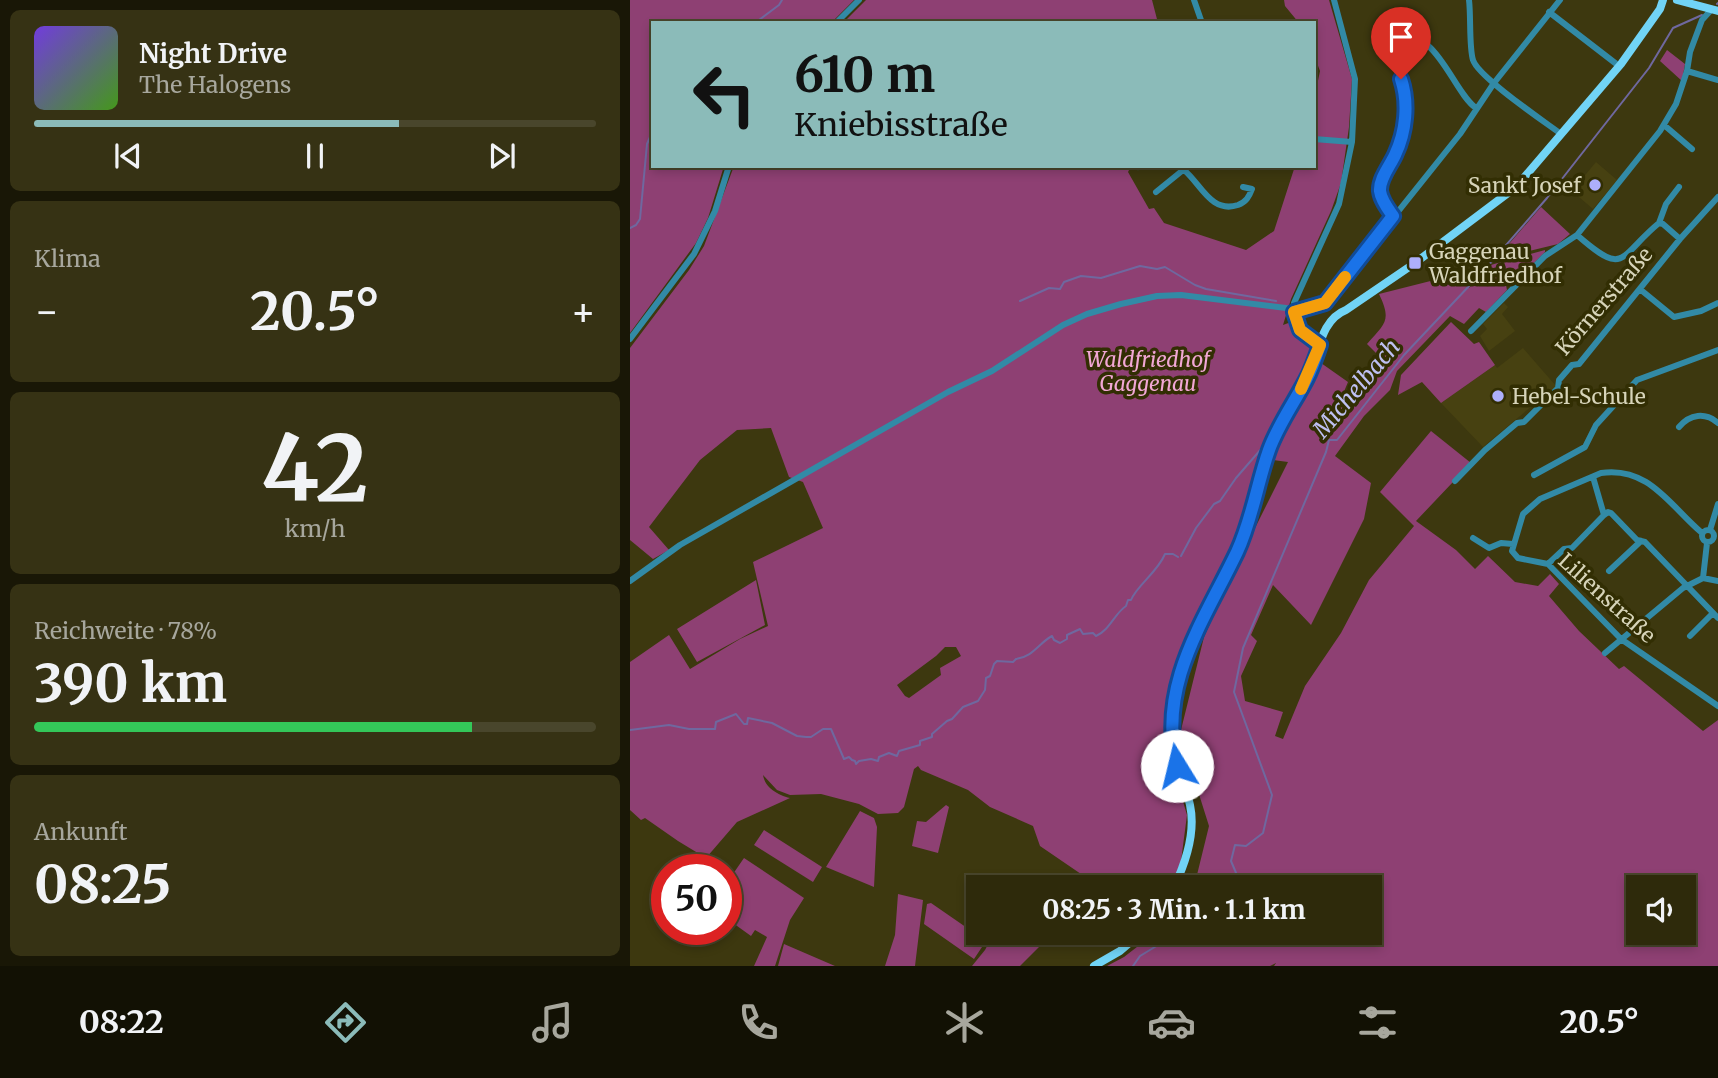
<!DOCTYPE html>
<html lang="de">
<meta charset="utf-8">
<style>
body{margin:0;font-family:Merriweather,serif;background:#363214;color:#f1f3f6;height:100vh;display:flex;flex-direction:column;font-size:26px;white-space:nowrap}
*{box-sizing:border-box;margin:0}
p{font-size:23px;color:#a7a79d}
.icon{flex:none;width:38px;height:38px;fill:none;stroke:currentColor;stroke-width:2;stroke-linecap:round;stroke-linejoin:round}
.map{position:relative;flex:1;overflow:hidden}
.details{display:flex;flex-direction:column;gap:10px;padding:10px;background:#191706;width:630px}
.details>*{flex:none}
.banner{position:absolute;left:21px;top:21px;width:665px;height:147px;border-radius:0px;box-shadow:0 4px 10px #0003,0 0 0 2px #49462c;background:#8bbbb9;color:#111;overflow:hidden}
.controls{position:absolute;left:996px;top:875px;display:grid;gap:14px}
.controls a{display:grid;place-items:center;width:70px;height:70px;border-radius:0px;background:#2e2a0b;box-shadow:0 4px 10px #0003,0 0 0 2px #49462c;font-size:35px}
.speed{position:absolute;left:21px;top:854px;display:flex;gap:14px;font-size:35px;font-weight:700;text-align:center}
.speed>*{display:grid;place-content:center;width:91px;height:91px;border-radius:50%;background:#2e2a0b;box-shadow:0 4px 10px #0003,0 0 0 2px #49462c;line-height:1}
.speed .limit{border:10px solid #d22;background:#fff;color:#111}
.pin{position:absolute;display:grid;place-items:center;width:60px;height:60px;color:#fff;margin:-72px -30px;border-radius:50% 50% 50% 0;rotate:-45deg;box-shadow:0 0 7px #0007}
.pin .icon{rotate:45deg}
.me{position:absolute;width:77px;margin:-38px;rotate:351deg;stroke-linejoin:round;filter:drop-shadow(0 0 5px #0008)}
.turn{display:flex;align-items:center;gap:24px;height:147px;padding:0 28px;font-size:32px}
.turn .icon{width:91px;height:91px;stroke-width:2.5}
.turn b{display:block;font-size:49px;line-height:60px}
.big{font-size:52px;font-weight:700;line-height:1.1}
.details .widget{flex:1;display:flex;flex-direction:column;justify-content:center;gap:10px;min-width:0;padding:0 24px;border-radius:10px;background:#363214}
.details .dial{align-items:center;gap:0}
.dial b{font-size:91px;line-height:1}
.song{display:flex;align-items:center;gap:21px}
.cover{width:84px;height:84px;border-radius:10px;background:linear-gradient(135deg,hsl(260 70% 55%),hsl(100 70% 35%))}
.played{height:7px;border-radius:4px;background:linear-gradient(90deg,#8bbbb9 65%,#49462c 65%)}
.keys{display:flex;justify-content:space-around;direction:ltr}
.heat{display:flex;justify-content:space-between;align-items:center;font-size:38px;direction:ltr}
.charge{height:10px;border-radius:5px;background:linear-gradient(90deg,#34c759 78%,#49462c 0)}
.trip{position:absolute;left:336px;top:875px;width:416px;height:70px;border-radius:0px;background:#2e2a0b;box-shadow:0 4px 10px #0003,0 0 0 2px #49462c;font-weight:700;line-height:70px;text-align:center}
.dock{display:flex;height:112px;justify-content:space-around;align-items:center;background:#121104;color:#a7a79d}
.dock .icon{width:49px;height:49px}
.dock .current{color:#8bbbb9}
.dock b{font-size:32px;color:#f1f3f6}
main{display:flex;flex:1;min-height:0}
.map>svg:first-child{display:block}
.built{fill:#474111}
.green{fill:#8e4073;fill-rule:evenodd}
.lines{fill:none;stroke-linecap:round;stroke-linejoin:round}
.stream{stroke:#6f689f;stroke-width:2}
.minor{stroke:#328aa6;stroke-width:6}
.major{stroke:#71d4f6;stroke-width:8}
.route-casing{stroke:#114b97;stroke-width:18}
.route{stroke:#1a73e8;stroke-width:12}
.slow{stroke:#f59e0b;stroke-width:12}
.poi-dot{fill:#adaffb;stroke:#322e03;stroke-width:2.5}
.labels{text-anchor:middle;dominant-baseline:central;stroke-width:7;stroke-linejoin:round;paint-order:stroke}
.poi-label{font-size:21px;fill:#d7d4b9;stroke:#322e03;text-anchor:start}
.street-label{font-size:21px;fill:#d7d4b9;stroke:#322e03}
.park-label{font-size:21px;font-style:italic;fill:#f2a7d5;stroke:#322e03}
.water-label{font-size:23px;font-style:italic;fill:#bec0f2;stroke:#322e03}
</style>
<main>
<section class="details">
<div class="widget">
<div class="song"><i class="cover"></i><div><b>Night Drive</b><p>The Halogens</p></div></div>
<div class="played"></div>
<div class="keys"><svg class="icon" aria-label="previous" viewBox="0 0 24 24"><path d="M18 5L8 12l10 7zM5 5v14"/></svg><svg class="icon" aria-label="pause" viewBox="0 0 24 24"><path d="M8 5v14M16 5v14"/></svg><svg class="icon" aria-label="next" viewBox="0 0 24 24"><path d="M6 5l10 7-10 7zM19 5v14"/></svg></div>
</div>
<div class="widget"><p>Klima</p>
<div class="heat"><a>−</a><b class="big">20.5°</b><a>+</a></div>
</div>
<div class="widget dial"><b>42</b><p>km/h</p></div>
<div class="widget"><p>Reichweite · 78%</p><b class="big">390 km</b><div class="charge"></div></div>
<div class="widget"><p>Ankunft</p><b class="big">08:25</b></div>
</section>
<div class="map">
<svg width="1088" height="966" viewBox="0 0 1088 966">
<rect width="100%" height="100%" fill="#3d380f"/>
<!-- built -->
<path class="built" d="M966 162 987 180 963 209 942 191Z
M874 303 878 307 872 314 885 331 859 351 850 336 857 329 853 324Z
M893 348 926 386 911 401 909 400 853 447 811 403 865 365 867 368Z"/>
<!-- green -->
<path class="green" d="M0 0H224L201 23H23V166H94L78 218 66 243 0 333Z
M236 0H522L528 23H213Z
M654 0H699L722 79 719 127 711 183 701 211 661 299 653 325 661 322 668 335 683 349 663 395 627 458 632 459 609 536 590 579 555 640 538 706 537 747 557 815 551 861 541 887H470L410 846 403 826 360 807 338 790 291 770 288 766 284 769 274 807 268 813 248 814 229 804 191 794 160 795 147 790 133 775C135 788 148 795 160 798L107 822 76 858 48 841 15 818 11 820 0 810V662L39 635 60 669 110 639 138 626 123 562 193 528 173 482 159 477 141 428 107 430 70 460 19 527 39 550 23 559 0 540V348L59 270 74 246 104 166H501L498 172 519 209 524 208 534 223 616 250 644 231 665 166H684V100L690 71 684 55V23H669L655 6ZM315 647H326L331 656 310 668 311 675 279 698 275 696 267 685 306 656Z
M1037 50 1055 64 1052 81 1030 61Z
M911 207 940 234 928 244 866 259Z
M915 250V252L880 287 874 261Z
M871 262 877 290 856 312 849 308 834 324 820 316 767 371 760 390 734 416 705 456 741 483 734 519 681 625 643 585 621 635 627 641 611 676 615 701 653 712 645 736 653 739 675 686 711 633 739 580 784 526 750 492 801 431 841 463 786 521 826 550 845 569 858 556 885 582 908 586 920 574 929 584 919 596 949 631 989 669 994 666 1073 731 1088 720V966H644L646 963 640 966H477L494 957 525 933H740V887H560L565 883 579 826 550 734 574 637 605 568 658 462 643 460 657 424 683 381 691 363 718 382 713 394 726 407 756 363 737 344C755 323 762 321 749 294L856 267 838 286 839 288 861 265ZM1008 887H1054V933H1008Z
M821 322 844 344 849 342 865 365 811 403 792 382 768 395 771 375Z
M126 580 135 625 67 662 47 629Z
M316 805 319 807 308 853 282 846 287 821 296 822Z
M230 811 244 818 247 827 244 887 196 867Z
M134 830 192 867 183 882 124 845Z
M114 858 174 898 160 920 145 966H124L137 937 125 930 121 936 96 918V884Z
M268 894 293 900 285 966H255L265 935Z
M301 903 356 941 344 959 294 924 297 904Z
M364 933H417L420 936 390 966H342L355 950Z
M154 944 205 966H148Z"/>
<g class="lines">
<!-- stream -->
<path class="stream" d="M1087 4 1088 3
M125 23 149 5 152 0
M0 228 6 225 10 219 17 144 23 130
M390 301 419 288 430 289 434 282 451 276 471 278 510 266 527 269 535 267 565 285 576 289 646 301
M551 556 566 528 584 504 590 501 606 478 632 448
M0 730 39 725 59 729H85L86 722 106 714 114 724H117L118 718 142 723 167 736 176 737H181L193 729H201L214 759 219 757 222 760 225 761 226 764 229 761 241 759 248 761 249 757 259 753 267 756 269 751 290 745V741L302 737V734L317 721 322 719 333 707 348 701 355 690 356 678 360 676 364 664 367 661 383 662 386 659C403 657 410 642 422 636L424 640 430 643 437 639V635L450 629 453 634 463 633 466 636C479 631 485 613 496 606L498 600H501C507 585 527 573 535 554H543L548 557
M612 887 601 861 605 845 616 846 633 833 642 795 604 692 613 648 696 452 699 440H707L774 355 857 267 917 198 1019 68 1043 28 1072 15
M503 966 510 956 548 933"/>
<!-- minor -->
<path class="minor" d="M564 0 572 23
M839 0C841 16 839 48 843 60 848 77 915 122 931 134
M919 12 989 66
M206 23 229 0
M1057 71 1088 80
M1034 125 1062 149
M684 139 722 142
M508 167 509 166
M554 170C571 184 581 214 608 205 616 202 619 197 622 189L613 187
M526 192 558 166
M763 216C755 206 750 196 751 183 763 155 776 132 776 101 775 81 757 61 766 44 803 18 823 93 846 108
M1029 223 1036 204 1049 187
M947 235C996 278 988 257 1029 223L1033 224 1050 239
M1011 290 1044 317 1071 311 1088 303
M664 312 695 303 830 134 864 83 930 0
M841 331 915 256 947 235 1030 131 1046 104 1057 71 1060 52 1072 20 1082 9
M0 339 64 254 85 211 99 166
M690 345 675 336 668 326 664 303 709 204 722 142 725 79 704 0
M1049 427C1060 414 1075 412 1088 423
M904 475 955 447 966 425 1007 380 1088 350
M963 477 974 515
M825 481 855 450 887 423 894 422 928 388 929 380 942 365 949 364 1050 239 1088 197
M974 515 978 512 981 513 1007 540 1015 542 1088 618
M1072 536a6 6 0 1 1 12 0a6 6 0 1 1-12 0Z
M1080 530 1088 504
M1072 533C1040 506 1019 466 971 473L910 499 893 514 882 551 888 558 918 564 991 639 1088 706
M843 538 859 548 871 543 883 544
M918 564 934 549 942 548 974 515
M979 571 1011 541
M1073 578 1088 581
M0 581 50 545 318 392 362 371 433 325 457 314 491 304 527 296 551 295 664 309
M1060 636 1083 613
M975 653 1053 588 1073 578 1077 543"/>
<!-- major -->
<path class="major" d="M1047 0 1088 11
M544 887C556 862 566 833 560 805 554 776 540 752 542 722 544 686 557 648 573 615 583 592 598 572 608 549 622 516 627 480 640 447 650 422 667 401 678 377 689 354 690 320 716 310L785 263 886 187 991 64 1030 9 1033 0
M464 966 490 951 511 933"/>
</g>
<g class="lines">
<!-- route casing -->
<g class="route-casing">
<path id="route" d="M547 766C527 685 574 621 607 552 622 520 627 484 639 450 648 425 664 403 676 380 682 369 686 357 690 345L670 330 664 312 695 303 763 216C758 209 751 200 750 191 749 179 760 166 765 155 776 132 779 103 771 79"/>
</g>
<!-- route -->
<use href="#route" class="route"/>
<!-- slow -->
<path class="slow" d="M671 389 690 345 670 330 664 312 695 303 715 277"/>
</g>
<!-- markers -->
<g class="poi-dot">
<circle cx="965" cy="185" r="7"/>
<rect x="778" y="256" width="14" height="14" rx="3.5"/>
<circle cx="868" cy="396" r="7"/>
</g>
<g class="labels">
<!-- poi labels -->
<g class="poi-label">
<text x="951" y="185" text-anchor="end">Sankt Josef</text>
<text x="799" y="251">Gaggenau<tspan x="799" dy="24">Waldfriedhof</tspan></text>
<text x="882" y="396">Hebel-Schule</text>
</g>
<!-- street labels -->
<g class="street-label">
<text transform="translate(974 301) rotate(-49)">Körnerstraße</text>
<text transform="translate(977 598) rotate(42)">Lilienstraße</text>
</g>
<!-- park labels -->
<g class="park-label">
<text x="518" y="359">Waldfriedhof<tspan x="518" dy="24">Gaggenau</tspan></text>
</g>
<!-- water labels -->
<g class="water-label">
<text transform="translate(726 388) rotate(-50)">Michelbach</text>
</g>
</g>
</svg>
<div class="controls">
<a><svg class="icon" aria-label="sound" viewBox="0 0 24 24"><path d="M4 9h4l5-4v14l-5-4H4zM17 9q2 3 0 6"/></svg></a>
</div>
<div class="speed"><div class="limit">50</div></div>
<div class="pin" style="left:771px;top:79px;background:#d93025"><svg class="icon" aria-label="arrive" viewBox="0 0 24 24"><path d="M6 21V4h12l-3 4 3 4H6"/></svg></div>
<svg class="me" style="left:547px;top:766px" viewBox="-20 -20 40 40"><circle r="19" fill="#fff"/><path d="M0-13L10 11 0 6-10 11z" fill="#1a73e8"/></svg>
<div class="trip">08:25 · 3 Min. · 1.1 km</div>
<div class="banner">
<div class="turn"><svg class="icon" aria-label="left" viewBox="0 0 24 24"><path d="M17 20v-9H6M10 6l-5 5 5 5"/></svg><div><b>610 m</b>Kniebisstraße</div></div>
</div>
</div>
</main>
<nav class="dock">
<b>08:22</b>
<svg class="icon current" aria-label="directions" viewBox="0 0 24 24"><path d="M12 3l9 9-9 9-9-9zM9 14v-3h6M13 9l2 2-2 2"/></svg>
<svg class="icon" aria-label="music" viewBox="0 0 24 24"><path d="M9 18V5l10-2v13"/><circle cx="6" cy="18" r="3"/><circle cx="16" cy="16" r="3"/></svg>
<svg class="icon" aria-label="phone" viewBox="0 0 24 24"><path d="M5 4h4l2 5-3 2q2 4 5 5l2-3 5 2v4C11 20 4 13 5 4z"/></svg>
<svg class="icon" aria-label="climate" viewBox="0 0 24 24"><path d="M12 3v18M4 7l16 10M4 17L20 7"/></svg>
<svg class="icon" aria-label="car" viewBox="0 0 24 24"><path d="M5 17H2v-5l4-1 3-4h7l3 4 3 1v5h-3M9 17h6M6 11h13"/><circle cx="7" cy="17" r="2"/><circle cx="17" cy="17" r="2"/></svg>
<svg class="icon" aria-label="filters" viewBox="0 0 24 24"><path d="M4 7h16M4 17h16"/><circle cx="9" cy="7" r="2"/><circle cx="15" cy="17" r="2"/></svg>
<b>20.5°</b>
</nav>
